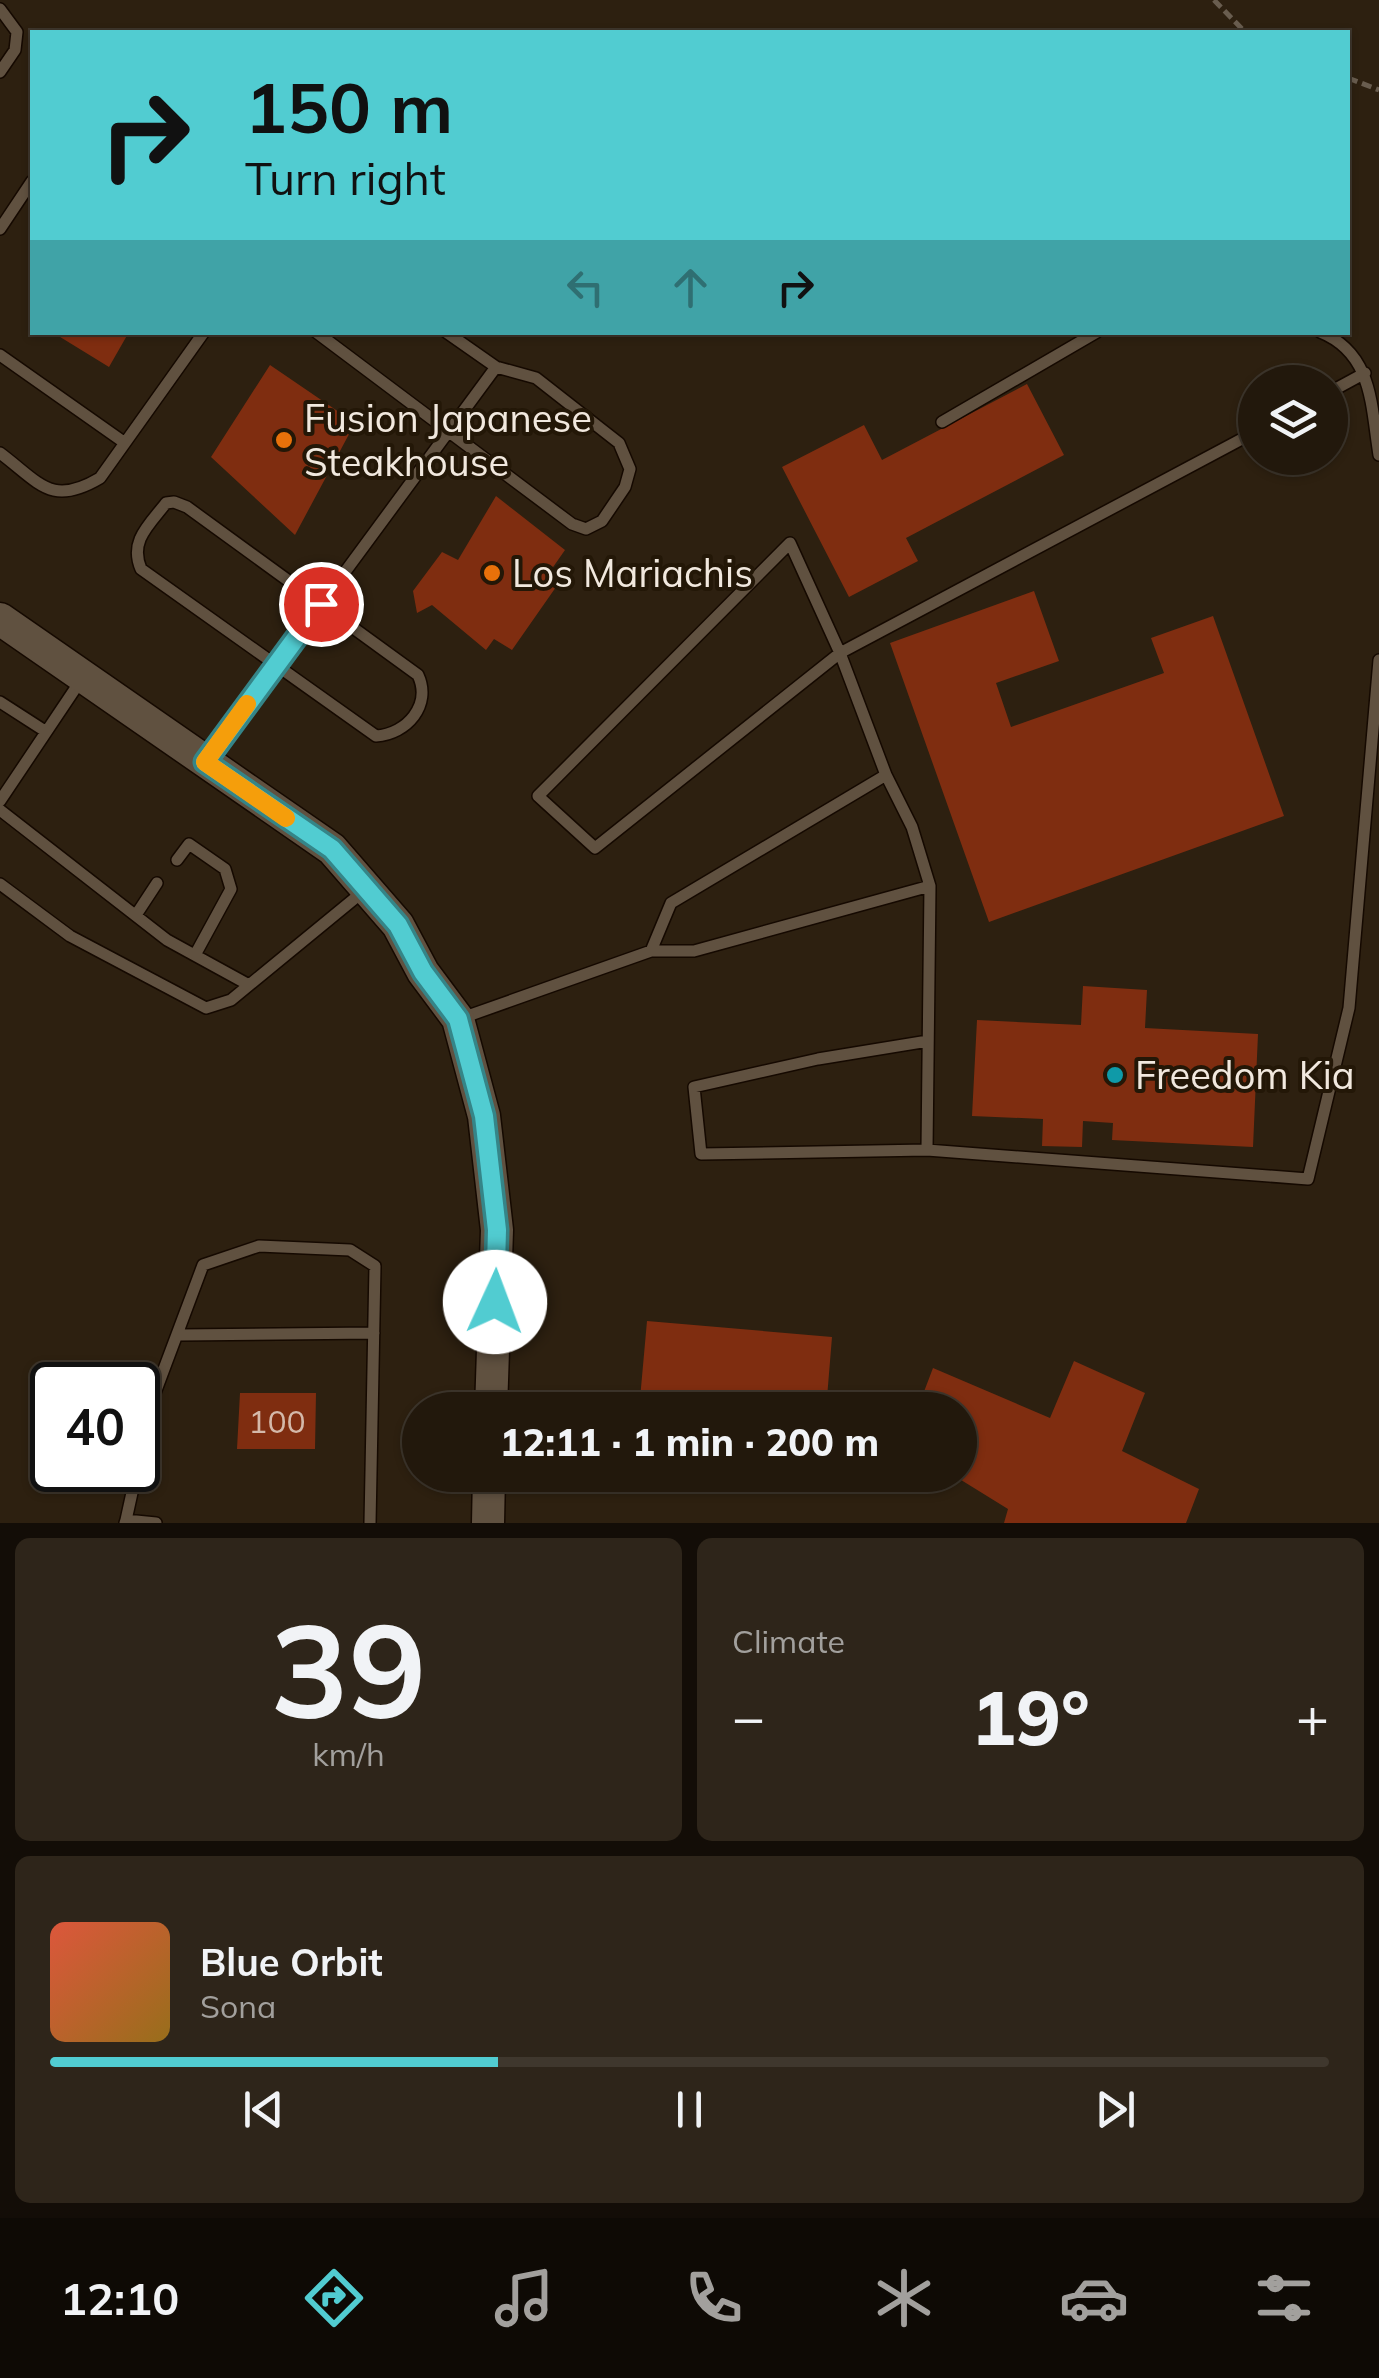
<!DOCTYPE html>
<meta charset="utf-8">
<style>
body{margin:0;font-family:Mulish,sans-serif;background:#2e251a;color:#f1f3f6;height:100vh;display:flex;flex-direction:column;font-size:38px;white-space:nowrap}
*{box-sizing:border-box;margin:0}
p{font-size:32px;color:#a2a09d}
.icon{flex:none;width:55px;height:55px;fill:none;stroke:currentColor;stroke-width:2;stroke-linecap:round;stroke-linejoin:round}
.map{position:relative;height:1523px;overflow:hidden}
.panel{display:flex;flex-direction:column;gap:15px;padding:15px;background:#130d07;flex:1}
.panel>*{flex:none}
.banner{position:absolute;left:30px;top:30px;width:1320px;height:305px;border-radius:0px;box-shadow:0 2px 8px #0004,0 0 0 2px #3f372d;background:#51ccd1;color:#111;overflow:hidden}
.controls{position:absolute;left:1238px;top:365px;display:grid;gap:20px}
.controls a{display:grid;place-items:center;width:110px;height:110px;border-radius:50%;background:#22180c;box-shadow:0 2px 8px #0004,0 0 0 2px #3f372d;font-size:50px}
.speed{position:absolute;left:30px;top:1362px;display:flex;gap:20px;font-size:50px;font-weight:700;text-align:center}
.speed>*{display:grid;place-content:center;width:130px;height:130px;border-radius:50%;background:#22180c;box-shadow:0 2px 8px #0004,0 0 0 2px #3f372d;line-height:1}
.speed .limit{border:5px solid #111;border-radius:15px;background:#fff;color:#111}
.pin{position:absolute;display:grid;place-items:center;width:85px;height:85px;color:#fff;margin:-42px;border:5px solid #fff;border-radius:50%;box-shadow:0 2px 10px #0007}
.me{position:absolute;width:110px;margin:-55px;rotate:2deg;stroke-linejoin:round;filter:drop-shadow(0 0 8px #0008)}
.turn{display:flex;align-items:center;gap:35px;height:210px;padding:0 50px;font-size:45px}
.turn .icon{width:130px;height:130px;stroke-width:2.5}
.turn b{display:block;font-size:70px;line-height:85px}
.lanes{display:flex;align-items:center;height:95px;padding:0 50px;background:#0003;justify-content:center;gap:50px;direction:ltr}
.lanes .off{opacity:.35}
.big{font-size:75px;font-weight:800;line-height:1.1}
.panel .widget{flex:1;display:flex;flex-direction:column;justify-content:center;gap:15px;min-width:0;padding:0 35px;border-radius:15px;background:#2e251a}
.panel .dial{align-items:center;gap:0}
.dial b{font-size:130px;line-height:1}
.song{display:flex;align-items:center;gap:30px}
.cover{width:120px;height:120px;border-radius:15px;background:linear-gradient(135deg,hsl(10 70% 55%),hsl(40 70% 35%))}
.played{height:10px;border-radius:5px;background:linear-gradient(90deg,#51ccd1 35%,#3f372d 35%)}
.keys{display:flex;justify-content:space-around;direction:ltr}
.heat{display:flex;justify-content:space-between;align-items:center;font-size:55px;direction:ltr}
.panel .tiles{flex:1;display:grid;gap:15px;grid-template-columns:1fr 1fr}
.widget:last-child{grid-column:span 2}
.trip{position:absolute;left:402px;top:1392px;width:575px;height:100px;border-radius:50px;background:#22180c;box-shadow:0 2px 8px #0004,0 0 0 2px #3f372d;font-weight:800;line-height:100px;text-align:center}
.tab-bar{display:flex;height:160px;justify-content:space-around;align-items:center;background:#0e0a05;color:#a2a09d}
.tab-bar .icon{width:70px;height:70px}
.tab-bar .selected{color:#51ccd1}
.tab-bar b{font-size:45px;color:#f1f3f6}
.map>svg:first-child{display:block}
.building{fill:#7f2d10}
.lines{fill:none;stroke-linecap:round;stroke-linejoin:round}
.lane-casing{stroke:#150900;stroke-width:14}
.secondary-casing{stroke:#150900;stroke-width:35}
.path{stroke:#695d4f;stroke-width:5;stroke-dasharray:10 5;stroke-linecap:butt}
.lane{stroke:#605140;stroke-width:11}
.secondary{stroke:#605140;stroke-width:32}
.route-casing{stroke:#358588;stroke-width:25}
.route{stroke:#51ccd1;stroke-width:18}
.slow{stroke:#f59e0b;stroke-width:18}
.food-dot{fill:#e8710a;stroke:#231707;stroke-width:4}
.culture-dot{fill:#0f9aa8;stroke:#231707;stroke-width:4}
.labels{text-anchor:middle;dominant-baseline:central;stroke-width:8;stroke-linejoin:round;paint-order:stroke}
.number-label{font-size:32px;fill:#d4b9aa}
.poi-label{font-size:38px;fill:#f1e8de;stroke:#231707;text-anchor:start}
</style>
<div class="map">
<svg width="1379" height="1523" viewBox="0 0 1379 1523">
<rect width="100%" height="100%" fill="#2d2010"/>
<!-- building -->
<path class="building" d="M52 332H129L109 367Z
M270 365 355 423 295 535 211 457Z
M1027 384 1064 455 906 538 918 561 849 597 782 467 864 425 882 460Z
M496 496 565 550 551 570 563 577 512 650 494 639 486 650 432 605 417 613 413 591 442 552 458 560Z
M1034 591 1059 661 996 683 1011 727 1164 673 1151 638 1213 616 1284 816 989 922 890 643Z
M1083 986 1147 990 1145 1028 1258 1034 1253 1147 1112 1140 1113 1123 1083 1121 1082 1147 1042 1146 1043 1119 972 1116 977 1020 1081 1025Z
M647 1321 832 1337 826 1410H639Z
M1074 1361 1145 1393 1122 1451 1199 1489 1186 1523H1004L1008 1509 953 1475H960V1410H917L933 1368 1050 1418Z
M240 1393H316L315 1449H237Z"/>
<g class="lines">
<!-- lane casing -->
<g class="lane-casing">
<path id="lane" d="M0 9 17 32 15 50 0 72
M0 229 32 181
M446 332 496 367
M1320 332C1373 353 1371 406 1379 455
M0 355 125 443
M1330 392 1365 373
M942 422 1097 332
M0 453C40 483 51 507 100 478L204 332
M174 502 187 507 418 675C432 705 407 734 376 736L141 569C129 541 149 525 166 503Z
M0 702 45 731
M208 758C304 627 400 497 496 367L536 378 619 443 630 469 625 487 602 521 586 529 572 524 316 332
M886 775 840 653 790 543 538 796 595 848 840 653 1255 432
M0 801 81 680
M0 810 167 940 249 985
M177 860 189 844 225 869 231 889 195 955
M0 884 70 936 206 1008 231 1000 365 890
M136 915 157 883
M462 1018 651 951H694L930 886 912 827 886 775 671 903 651 951
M928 1041 818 1059 694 1087 701 1154 927 1150 930 886
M927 1150 1308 1179 1349 1008 1379 660
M179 1335 374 1333
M138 1468 152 1401 203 1265 259 1246 350 1250 375 1266 370 1523
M126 1520 137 1470
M125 1523 126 1520 156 1523"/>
</g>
<!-- secondary casing -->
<g class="secondary-casing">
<path id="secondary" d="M0 619 332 849 398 925 423 972 458 1019 484 1116 497 1230 491 1410
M488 1523 489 1475"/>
</g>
<!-- path -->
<path class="path" d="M1214 0 1245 32
M1348 78 1379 90"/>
<!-- lane -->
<use href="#lane" class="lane"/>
<!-- secondary -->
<use href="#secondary" class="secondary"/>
</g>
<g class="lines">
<!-- route casing -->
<g class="route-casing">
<path id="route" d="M321 604 205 762 332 849 398 925 423 972 458 1019 484 1116 497 1230 495 1302"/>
</g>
<!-- route -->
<use href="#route" class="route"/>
<!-- slow -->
<path class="slow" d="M247 704 205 762 286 818"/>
</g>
<!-- markers -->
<g class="food-dot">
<circle cx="284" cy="440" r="10"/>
<circle cx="492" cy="573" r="10"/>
</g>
<circle class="culture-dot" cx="1115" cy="1075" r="10"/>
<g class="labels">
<!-- number labels -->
<g class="number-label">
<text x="277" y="1421">100</text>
</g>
<!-- poi labels -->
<g class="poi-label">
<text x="304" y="418">Fusion Japanese<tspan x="304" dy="44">Steakhouse</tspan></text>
<text x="512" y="573">Los Mariachis</text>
<text x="1135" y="1075">Freedom Kia</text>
</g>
</g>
</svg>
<div class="controls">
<a><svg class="icon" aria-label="layers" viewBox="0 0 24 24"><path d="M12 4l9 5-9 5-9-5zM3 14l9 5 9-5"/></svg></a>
</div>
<div class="speed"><div class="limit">40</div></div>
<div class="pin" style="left:321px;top:604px;background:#d93025"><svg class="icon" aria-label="arrive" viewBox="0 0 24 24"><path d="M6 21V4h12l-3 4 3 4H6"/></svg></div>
<svg class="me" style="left:495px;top:1302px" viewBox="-20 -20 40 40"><circle r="19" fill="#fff"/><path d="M0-13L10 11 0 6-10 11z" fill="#51ccd1"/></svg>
<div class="trip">12:11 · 1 min · 200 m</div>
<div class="banner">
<div class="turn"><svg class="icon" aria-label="right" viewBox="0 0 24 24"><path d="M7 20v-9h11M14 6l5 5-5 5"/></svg><div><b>150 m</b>Turn right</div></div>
<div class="lanes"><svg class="icon off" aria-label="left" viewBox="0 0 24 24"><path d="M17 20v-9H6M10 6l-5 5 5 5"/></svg><svg class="icon off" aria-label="ahead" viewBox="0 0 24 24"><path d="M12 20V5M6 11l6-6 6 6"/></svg><svg class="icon" aria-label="right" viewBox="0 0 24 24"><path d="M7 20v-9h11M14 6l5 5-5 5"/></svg></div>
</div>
</div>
<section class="panel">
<div class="tiles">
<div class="widget dial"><b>39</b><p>km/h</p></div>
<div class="widget"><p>Climate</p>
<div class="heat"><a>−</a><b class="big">19°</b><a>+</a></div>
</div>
<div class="widget">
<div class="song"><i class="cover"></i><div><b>Blue Orbit</b><p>Sona</p></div></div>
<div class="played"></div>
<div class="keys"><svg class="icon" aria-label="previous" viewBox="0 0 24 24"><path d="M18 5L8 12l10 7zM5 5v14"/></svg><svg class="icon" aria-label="pause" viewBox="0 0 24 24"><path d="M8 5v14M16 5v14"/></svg><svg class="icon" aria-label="next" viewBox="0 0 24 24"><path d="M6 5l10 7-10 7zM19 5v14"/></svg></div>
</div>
</div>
</section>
<nav class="tab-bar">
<b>12:10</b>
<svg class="icon selected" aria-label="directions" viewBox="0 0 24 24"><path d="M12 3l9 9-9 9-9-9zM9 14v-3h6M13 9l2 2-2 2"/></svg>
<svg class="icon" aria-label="music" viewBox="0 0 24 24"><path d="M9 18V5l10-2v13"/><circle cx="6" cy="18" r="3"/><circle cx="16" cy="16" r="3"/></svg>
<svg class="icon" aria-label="phone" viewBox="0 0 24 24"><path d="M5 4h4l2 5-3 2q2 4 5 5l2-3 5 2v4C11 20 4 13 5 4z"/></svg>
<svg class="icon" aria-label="climate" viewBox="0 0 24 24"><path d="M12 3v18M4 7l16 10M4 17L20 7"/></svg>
<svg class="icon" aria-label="car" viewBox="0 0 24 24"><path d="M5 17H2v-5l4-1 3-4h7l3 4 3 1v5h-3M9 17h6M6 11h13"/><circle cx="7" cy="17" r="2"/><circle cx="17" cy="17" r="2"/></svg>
<svg class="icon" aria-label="filters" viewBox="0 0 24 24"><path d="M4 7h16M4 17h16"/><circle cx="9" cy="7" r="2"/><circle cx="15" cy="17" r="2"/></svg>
</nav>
